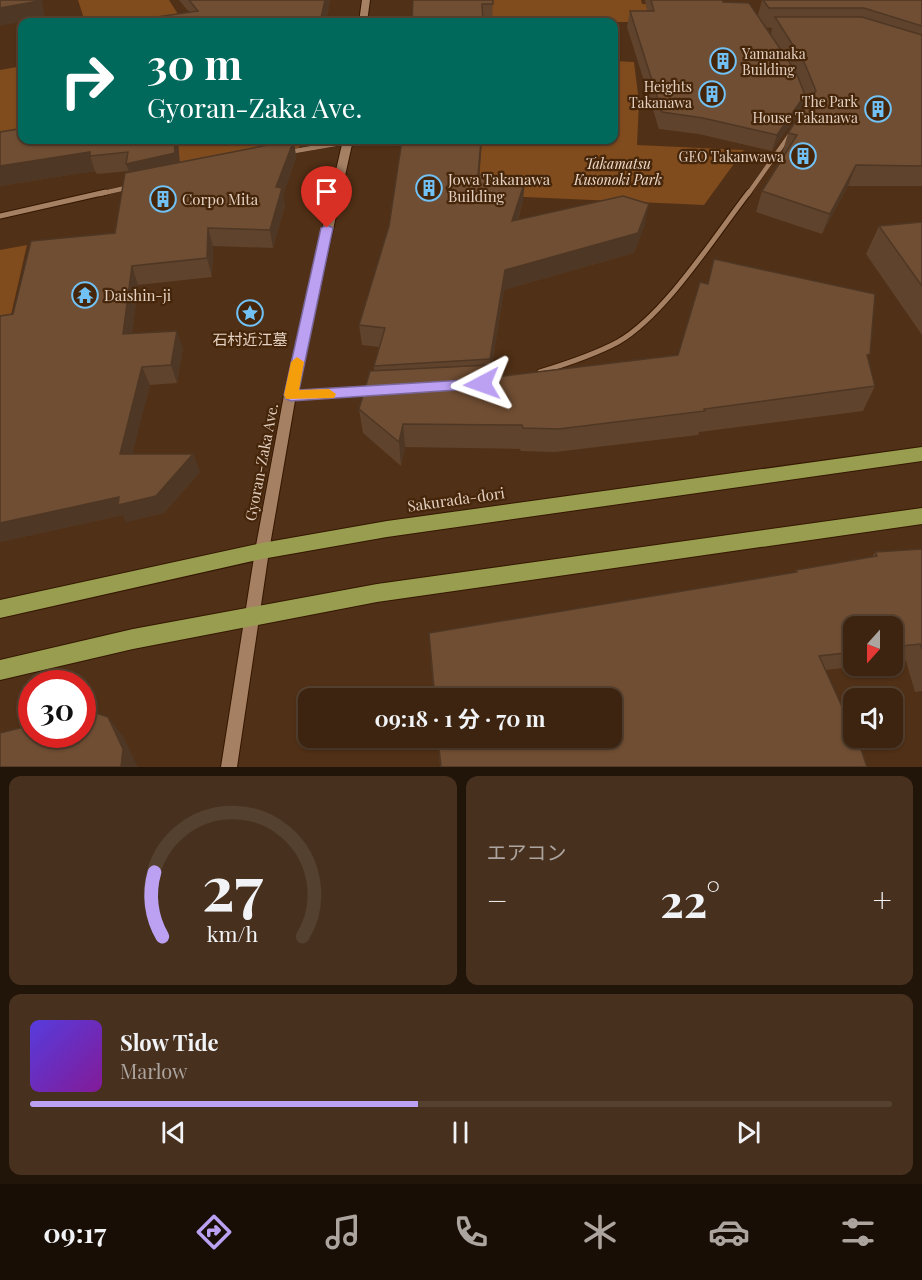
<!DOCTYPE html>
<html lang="ja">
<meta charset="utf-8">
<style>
body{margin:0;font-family:"Playfair Display","Noto Sans JP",serif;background:#47301e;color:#f1f3f6;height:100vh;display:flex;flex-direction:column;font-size:22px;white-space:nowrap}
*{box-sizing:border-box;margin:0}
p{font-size:20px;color:#aca49f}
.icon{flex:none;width:33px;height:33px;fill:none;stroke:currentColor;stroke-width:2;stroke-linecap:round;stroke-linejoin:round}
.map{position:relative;height:767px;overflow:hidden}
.drawer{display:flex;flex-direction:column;gap:9px;padding:9px;background:#211409;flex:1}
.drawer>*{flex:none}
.banner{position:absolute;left:18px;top:18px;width:600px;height:126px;border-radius:12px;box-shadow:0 2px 4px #0004,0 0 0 2px #554130;background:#00695c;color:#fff;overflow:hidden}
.needle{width:39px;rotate:201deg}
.buttons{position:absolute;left:843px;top:616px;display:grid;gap:12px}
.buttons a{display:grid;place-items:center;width:60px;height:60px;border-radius:12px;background:#3c2410;box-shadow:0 2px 4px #0004,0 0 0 2px #554130;font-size:30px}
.speed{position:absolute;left:18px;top:670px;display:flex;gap:12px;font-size:30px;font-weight:700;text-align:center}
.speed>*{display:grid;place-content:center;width:78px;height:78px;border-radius:50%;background:#3c2410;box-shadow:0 2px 4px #0004,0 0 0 2px #554130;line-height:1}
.speed .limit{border:9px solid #d22;background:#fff;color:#111}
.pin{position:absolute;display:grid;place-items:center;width:51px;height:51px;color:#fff;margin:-62px -26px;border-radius:50% 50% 50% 0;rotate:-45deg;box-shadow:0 0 6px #0007}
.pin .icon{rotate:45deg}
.me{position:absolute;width:66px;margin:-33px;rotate:266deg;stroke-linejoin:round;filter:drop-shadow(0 0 4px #0008)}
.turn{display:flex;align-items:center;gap:21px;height:126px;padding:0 30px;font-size:27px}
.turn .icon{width:78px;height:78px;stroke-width:2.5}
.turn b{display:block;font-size:42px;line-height:51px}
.big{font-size:45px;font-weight:700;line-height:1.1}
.drawer .widget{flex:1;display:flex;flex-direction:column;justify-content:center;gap:9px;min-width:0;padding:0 21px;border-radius:12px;background:#47301e}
.drawer .dial{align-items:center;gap:0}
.dial svg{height:156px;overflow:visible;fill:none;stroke:#554130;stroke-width:7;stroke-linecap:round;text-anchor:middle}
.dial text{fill:#f1f3f6;stroke:none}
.song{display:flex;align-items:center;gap:18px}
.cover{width:72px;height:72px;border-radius:9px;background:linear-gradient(135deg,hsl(250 70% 55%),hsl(290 70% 35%))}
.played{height:6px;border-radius:3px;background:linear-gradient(90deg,#bca0f2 45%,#554130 45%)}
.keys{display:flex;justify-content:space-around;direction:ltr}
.heat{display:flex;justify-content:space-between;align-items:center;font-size:33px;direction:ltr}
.drawer .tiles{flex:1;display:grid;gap:9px;grid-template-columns:1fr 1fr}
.widget:last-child{grid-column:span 2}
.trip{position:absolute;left:298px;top:688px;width:324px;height:60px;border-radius:12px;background:#3c2410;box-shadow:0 2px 4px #0004,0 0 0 2px #554130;font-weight:700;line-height:60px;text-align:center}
.tab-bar{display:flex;height:96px;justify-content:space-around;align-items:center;background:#180e06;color:#aca49f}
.tab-bar .icon{width:42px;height:42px}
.tab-bar .current{color:#bca0f2}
.tab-bar b{font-size:27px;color:#f1f3f6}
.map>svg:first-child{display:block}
.green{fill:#804b1d}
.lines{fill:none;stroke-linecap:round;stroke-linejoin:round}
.minor-far1-casing{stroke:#351700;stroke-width:5}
.minor-casing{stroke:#351700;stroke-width:7}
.secondary-casing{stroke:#351700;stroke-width:2}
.trunk-casing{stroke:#351700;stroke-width:2}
.minor-far1{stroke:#a58063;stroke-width:4.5}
.minor{stroke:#a58063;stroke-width:5}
.secondary{fill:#a58063;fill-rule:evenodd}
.trunk{fill:#989d50;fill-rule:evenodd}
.wall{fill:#60432c;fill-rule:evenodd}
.shaded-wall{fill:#4e3724}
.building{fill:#704e33;stroke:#4e3724;stroke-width:1.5}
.route{fill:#bca0f2;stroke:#7a689d;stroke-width:1.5}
.slow{fill:#f59e0b}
.labels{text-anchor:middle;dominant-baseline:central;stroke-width:4.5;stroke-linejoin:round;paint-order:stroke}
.far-poi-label{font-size:14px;fill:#e4d0c1;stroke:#45260a;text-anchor:end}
.far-park-label{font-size:14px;font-style:italic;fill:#f0dbcb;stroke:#45260a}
.poi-label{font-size:15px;fill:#e4d0c1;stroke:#45260a;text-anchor:start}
.street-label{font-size:15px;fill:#e4d0c1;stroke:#45260a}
</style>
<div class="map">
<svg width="922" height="767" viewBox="0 0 922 767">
<rect width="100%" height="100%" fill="#503016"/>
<!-- green -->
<path class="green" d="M78 0H169L183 22H85Z
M489 0H641L642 4 732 8 640 22H488Z
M614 59V61L634 62 639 102 637 145 744 150 704 205 478 195 482 140H614Z
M22 66V140L0 151V70Z
M172 140H301L299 148 162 173Z
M27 245 0 363V250Z"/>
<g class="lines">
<!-- minor-far1 casing -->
<g class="minor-far1-casing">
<path id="minor-far1" d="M289 152 347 142
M99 194 130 187
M748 194 789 136"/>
</g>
<!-- minor casing -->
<g class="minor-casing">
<path id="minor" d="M0 216 106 192
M540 372C566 364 594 355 618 342 665 315 715 236 749 192
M290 395 372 392"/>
</g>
<!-- secondary casing -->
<g class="secondary-casing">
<path id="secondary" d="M362 0H370L367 22H359Z
M343 140H353L296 395 269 551 237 767H221L255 551 284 395Z"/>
</g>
<!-- trunk casing -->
<g class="trunk-casing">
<path id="trunk" d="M922 447V461L387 537 262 559 0 618V600L262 543 387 521Z
M922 508V524L377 602 133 649 0 680V660L133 629 377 584Z"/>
</g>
<!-- minor-far1 -->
<use href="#minor-far1" class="minor-far1"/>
<!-- minor -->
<use href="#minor" class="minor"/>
<!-- secondary -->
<use href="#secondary" class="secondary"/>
<!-- trunk -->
<use href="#trunk" class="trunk"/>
</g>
<!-- wall -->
<path class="wall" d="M179 0H330L326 22H123L189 12Z
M493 0 492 22H412Z
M645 0H722L723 2 758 15 762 0H922V186H848L822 234 756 212 762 191 785 154H782L788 133 807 105 804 98 800 111 772 151 699 134 659 129 627 27 630 11H647ZM766 27 772 28 771 34Z
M0 132 178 140 180 162 294 140 296 158 283 195 285 206 273 248 213 246 212 277 138 285 132 333 183 349 177 383 150 385 132 454H193L200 472 164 513 126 522 123 515 0 542V316L13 314 115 233 129 172V171L97 174 95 171 0 186Z
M482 140 479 175 523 201 518 220 645 224 634 253 504 290 490 377 678 355 708 284 714 259 868 359 875 386 863 411 699 432 698 435 555 452 521 451 520 449 405 447 401 466 363 433 359 409 374 371V366L379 347 362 345 359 325 389 226Z
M922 222V335L866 254 879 226Z
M922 549V691L915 692 906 661 892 662V627H854V666H861L825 670 867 767H440L438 738H612V699H434L429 633 795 573 796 570 872 557 875 552Z"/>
<!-- shaded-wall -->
<path class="shaded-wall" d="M39 0H42L45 17 0 26V8Z
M325 0H330L326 22H320Z
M805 95 800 111 772 151 777 135Z
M174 140H178L180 171 133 182 126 164Z
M294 140 296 158 283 195 285 206 273 248 270 230 276 187Z
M481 140H482L477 195 478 175Z
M90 152V156L95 171 0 186V166Z
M856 165 848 186 822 234 830 214Z
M525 181 523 201 511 241 512 221Z
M649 204 645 224 634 253 504 290 490 379V359L505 270Z
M208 228 213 246 212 277 207 258Z
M132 266 138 285 130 352 123 334Z
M177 331 183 349 177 383 171 365Z
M142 367 150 385 128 472 120 454Z
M403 424 405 447 401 466 399 442Z
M193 454 200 472 164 513 126 522 123 515 0 542V523L119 497Z
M108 717 123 736 138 767H121Z"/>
<!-- building -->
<path class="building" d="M0 0H39V1L0 8Z
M189 0H325L320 22H123L198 11Z
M413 0H493V4H482L483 22H412Z
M651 0H722L723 2 749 3 796 72 805 95 777 135 703 118 662 112 630 11H654Z
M763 0H922V26L864 8H769Z
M775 17H862L922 35V166L856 165 830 214 762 191 797 135 788 133 816 91 805 64Z
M22 120V140H174L175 153 126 164 128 152 90 156V152L0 166V132L18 129 19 121Z
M294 140 276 187 282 188 270 230 208 228 207 258 132 266 123 334 177 331 171 365 142 367 120 454H193L156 496 118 505 119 497 0 523V316L13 314 31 241 115 233 125 173Z
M402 140H481L478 175 525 181 512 221 623 196 649 204 638 233 505 270 490 359 374 366 385 328 359 325 389 226Z
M922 222V286L879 226Z
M714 259 875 294 870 354 867 355 875 386 704 409 705 411 559 429 523 428 522 425 403 424 399 442 359 409 370 371 489 365 487 378 678 355 700 282 708 284Z
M922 549V649L920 644 892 647V627H854V652L819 656 854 733V738H856L862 752 867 767H441L438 738H612V699H435L429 633 797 572 796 570 877 556 875 552Z
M90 711 108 717 123 749 121 767H0V733L32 725V735H82V713Z"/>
<!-- route -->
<path class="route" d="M327 225 333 228 299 390 482 379 489 384 487 388 291 401 286 399 284 395 321 228Z"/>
<!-- slow -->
<path class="slow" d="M297 357 304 362 299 390 329 389 336 394 334 398 286 399 284 395 291 362Z"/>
<!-- icons -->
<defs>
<g id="building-ring" transform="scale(1.35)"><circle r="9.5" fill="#45260a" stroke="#71c1f5" stroke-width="1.5"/><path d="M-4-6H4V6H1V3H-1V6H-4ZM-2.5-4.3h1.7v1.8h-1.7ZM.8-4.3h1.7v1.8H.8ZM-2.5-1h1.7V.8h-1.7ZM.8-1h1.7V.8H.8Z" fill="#71c1f5"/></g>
<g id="temple-ring" transform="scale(1.35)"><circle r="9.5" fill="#45260a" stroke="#71c1f5" stroke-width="1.5"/><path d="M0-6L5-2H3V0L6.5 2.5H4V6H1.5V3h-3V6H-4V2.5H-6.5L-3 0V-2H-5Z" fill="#71c1f5"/></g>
<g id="sight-ring" transform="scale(1.35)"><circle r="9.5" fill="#45260a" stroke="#71c1f5" stroke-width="1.5"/><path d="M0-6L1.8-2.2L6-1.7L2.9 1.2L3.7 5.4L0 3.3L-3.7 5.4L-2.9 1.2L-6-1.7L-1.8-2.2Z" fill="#71c1f5"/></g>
</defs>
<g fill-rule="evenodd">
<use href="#building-ring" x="723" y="61"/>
<use href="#building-ring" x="712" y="94"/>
<use href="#building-ring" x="878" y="109"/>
<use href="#building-ring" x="803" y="156"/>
<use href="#building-ring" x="429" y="188"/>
<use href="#building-ring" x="163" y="199"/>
<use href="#temple-ring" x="85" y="295"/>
<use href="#sight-ring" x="250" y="313"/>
</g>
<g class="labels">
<!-- far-poi labels -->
<g class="far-poi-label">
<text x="742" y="53" text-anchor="start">Yamanaka<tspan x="742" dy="16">Building</tspan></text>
<text x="692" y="86">Heights<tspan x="692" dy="16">Takanawa</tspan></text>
<text x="858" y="101">The Park<tspan x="858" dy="16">House Takanawa</tspan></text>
<text x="784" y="156">GEO Takanwawa</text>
</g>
<!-- far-park labels -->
<g class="far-park-label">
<text x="618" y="163">Takamatsu<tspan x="618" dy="16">Kusonoki Park</tspan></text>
</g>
<!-- poi labels -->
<g class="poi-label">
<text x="448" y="179">Jowa Takanawa<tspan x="448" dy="17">Building</tspan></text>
<text x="182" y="199">Corpo Mita</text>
<text x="104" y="295">Daishin-ji</text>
<text x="250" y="339" text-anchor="middle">石村近江墓</text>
</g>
<!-- street labels -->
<g class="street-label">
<text transform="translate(261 462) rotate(-79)">Gyoran-Zaka Ave.</text>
<text transform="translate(456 499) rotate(-8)">Sakurada-dori</text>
</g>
</g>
</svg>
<div class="buttons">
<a><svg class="needle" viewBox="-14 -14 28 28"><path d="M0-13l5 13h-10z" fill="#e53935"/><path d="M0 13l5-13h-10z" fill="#aca49f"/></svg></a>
<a><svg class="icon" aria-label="sound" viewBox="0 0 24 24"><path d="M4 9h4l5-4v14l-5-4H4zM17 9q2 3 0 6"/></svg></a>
</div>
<div class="speed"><div class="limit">30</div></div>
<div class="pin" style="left:327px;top:228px;background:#d93025"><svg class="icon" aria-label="arrive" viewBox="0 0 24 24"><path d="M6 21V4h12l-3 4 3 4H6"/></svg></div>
<svg class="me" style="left:482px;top:384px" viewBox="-20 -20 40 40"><path d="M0-17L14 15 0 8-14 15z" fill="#bca0f2" stroke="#fff" stroke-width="4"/></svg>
<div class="trip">09:18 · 1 分 · 70 m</div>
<div class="banner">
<div class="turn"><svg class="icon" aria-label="right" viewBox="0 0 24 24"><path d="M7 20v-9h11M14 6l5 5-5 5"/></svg><div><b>30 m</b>Gyoran-Zaka Ave.</div></div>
</div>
</div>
<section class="drawer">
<div class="tiles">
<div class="widget dial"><svg viewBox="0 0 100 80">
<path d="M14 69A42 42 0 1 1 86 69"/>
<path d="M14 69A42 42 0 0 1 10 36" stroke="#bca0f2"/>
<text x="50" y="56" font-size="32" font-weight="700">27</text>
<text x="50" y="72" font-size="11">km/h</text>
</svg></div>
<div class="widget"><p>エアコン</p>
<div class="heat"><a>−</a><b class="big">22°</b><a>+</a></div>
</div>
<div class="widget">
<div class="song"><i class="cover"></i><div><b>Slow Tide</b><p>Marlow</p></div></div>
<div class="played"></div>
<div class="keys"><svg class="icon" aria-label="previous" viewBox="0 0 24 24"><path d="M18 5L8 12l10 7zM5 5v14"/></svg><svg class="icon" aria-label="pause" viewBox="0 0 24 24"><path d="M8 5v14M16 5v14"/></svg><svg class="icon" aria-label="next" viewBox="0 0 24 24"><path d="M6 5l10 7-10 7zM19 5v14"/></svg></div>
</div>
</div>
</section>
<nav class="tab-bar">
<b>09:17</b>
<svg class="icon current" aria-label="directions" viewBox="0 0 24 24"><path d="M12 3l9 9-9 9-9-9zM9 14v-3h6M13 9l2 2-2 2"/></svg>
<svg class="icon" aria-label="music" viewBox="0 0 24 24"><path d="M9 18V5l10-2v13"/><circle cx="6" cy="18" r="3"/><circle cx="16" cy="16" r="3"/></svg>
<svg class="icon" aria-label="phone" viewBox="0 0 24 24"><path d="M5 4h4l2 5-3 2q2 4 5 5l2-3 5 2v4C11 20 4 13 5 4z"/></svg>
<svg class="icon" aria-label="climate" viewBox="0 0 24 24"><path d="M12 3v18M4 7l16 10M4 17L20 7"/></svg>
<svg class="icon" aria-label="car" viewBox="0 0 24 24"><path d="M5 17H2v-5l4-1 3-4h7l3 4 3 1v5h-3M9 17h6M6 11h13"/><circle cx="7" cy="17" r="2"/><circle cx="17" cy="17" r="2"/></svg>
<svg class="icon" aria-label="filters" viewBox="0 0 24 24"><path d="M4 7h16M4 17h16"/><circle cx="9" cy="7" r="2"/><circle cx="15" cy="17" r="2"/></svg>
</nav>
